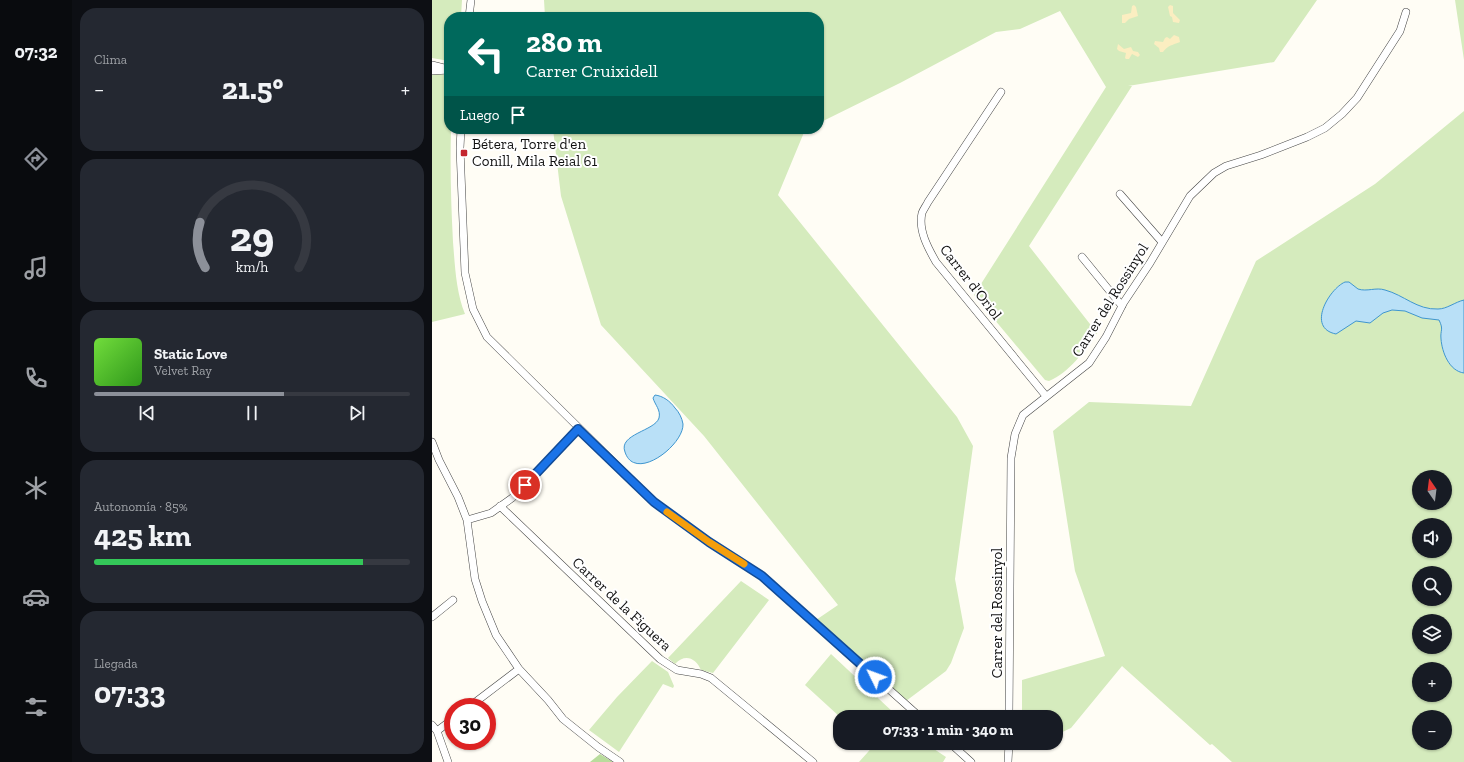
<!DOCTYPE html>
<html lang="es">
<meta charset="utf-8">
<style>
body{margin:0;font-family:"Zilla Slab",serif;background:#242831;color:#f1f3f6;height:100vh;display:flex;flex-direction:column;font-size:15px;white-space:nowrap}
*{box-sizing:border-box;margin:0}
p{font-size:13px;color:#9ea1a6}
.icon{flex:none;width:22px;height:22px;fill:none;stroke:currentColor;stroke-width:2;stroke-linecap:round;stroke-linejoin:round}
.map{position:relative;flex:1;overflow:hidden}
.details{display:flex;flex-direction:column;gap:8px;padding:8px;background:#0d0f14;width:360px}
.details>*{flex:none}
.hud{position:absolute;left:12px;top:12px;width:380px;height:122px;border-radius:16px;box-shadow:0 1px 3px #0004;background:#00695c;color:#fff;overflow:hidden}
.needle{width:26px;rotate:346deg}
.controls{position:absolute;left:980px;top:470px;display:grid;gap:8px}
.controls a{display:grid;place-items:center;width:40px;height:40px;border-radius:50%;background:#171b24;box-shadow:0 1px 3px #0004;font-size:20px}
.speed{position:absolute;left:12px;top:698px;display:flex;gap:8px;font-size:20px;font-weight:700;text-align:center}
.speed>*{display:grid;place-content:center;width:52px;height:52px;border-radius:50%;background:#171b24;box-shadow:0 1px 3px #0004;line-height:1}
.speed .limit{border:6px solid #d22;background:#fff;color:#111}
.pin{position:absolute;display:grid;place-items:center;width:34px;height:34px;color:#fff;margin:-17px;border:2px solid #fff;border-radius:50%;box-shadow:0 1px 4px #0007}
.me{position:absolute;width:44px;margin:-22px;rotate:312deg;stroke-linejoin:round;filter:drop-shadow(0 0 3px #0008)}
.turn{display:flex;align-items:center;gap:14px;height:84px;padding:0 16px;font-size:18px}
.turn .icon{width:52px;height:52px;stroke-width:2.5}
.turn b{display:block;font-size:28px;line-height:34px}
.then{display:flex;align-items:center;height:38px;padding:0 16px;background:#0003;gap:8px;font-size:15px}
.big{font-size:30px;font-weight:800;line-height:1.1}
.details .tile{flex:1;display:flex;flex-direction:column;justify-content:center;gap:6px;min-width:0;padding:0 14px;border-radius:16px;background:#242831}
.details .dial{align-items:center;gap:0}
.dial svg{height:104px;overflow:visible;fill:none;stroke:#363941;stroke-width:7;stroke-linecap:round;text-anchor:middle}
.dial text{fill:#f1f3f6;stroke:none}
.song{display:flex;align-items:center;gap:12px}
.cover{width:48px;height:48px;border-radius:6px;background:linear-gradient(135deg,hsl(100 70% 55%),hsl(110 70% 35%))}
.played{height:4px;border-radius:2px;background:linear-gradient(90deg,#8c9099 60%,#363941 60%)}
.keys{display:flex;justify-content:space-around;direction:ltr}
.heat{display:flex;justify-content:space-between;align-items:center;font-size:22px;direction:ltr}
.charge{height:6px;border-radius:3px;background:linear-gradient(90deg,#34c759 85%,#363941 0)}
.trip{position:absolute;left:401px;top:710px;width:230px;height:40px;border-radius:16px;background:#171b24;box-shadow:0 1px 3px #0004;font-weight:800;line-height:40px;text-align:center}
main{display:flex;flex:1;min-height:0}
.tab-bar{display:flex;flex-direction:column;width:72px;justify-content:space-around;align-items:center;background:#090b0e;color:#9ea1a6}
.tab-bar .icon{width:28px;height:28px}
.tab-bar .current{color:#8c9099}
.tab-bar b{font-size:18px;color:#f1f3f6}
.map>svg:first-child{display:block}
.green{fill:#d5ebbd;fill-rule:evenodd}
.forest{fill:#b9dc9c}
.sand{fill:#fbeec1}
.water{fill:#b9e0f7;stroke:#3f96cf}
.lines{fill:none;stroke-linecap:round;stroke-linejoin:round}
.street-casing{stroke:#444;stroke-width:8}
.street{stroke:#fff;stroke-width:7}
.route-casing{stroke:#114b97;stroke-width:10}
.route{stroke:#1a73e8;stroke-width:7}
.slow{stroke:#f59e0b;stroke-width:7}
.poi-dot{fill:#c4262e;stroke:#fff;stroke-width:1.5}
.labels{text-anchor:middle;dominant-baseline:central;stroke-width:4;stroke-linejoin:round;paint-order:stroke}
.poi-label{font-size:15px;fill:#111;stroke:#fff;text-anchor:start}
.street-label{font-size:15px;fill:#111;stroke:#fff}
</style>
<main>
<nav class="tab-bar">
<b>07:32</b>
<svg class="icon current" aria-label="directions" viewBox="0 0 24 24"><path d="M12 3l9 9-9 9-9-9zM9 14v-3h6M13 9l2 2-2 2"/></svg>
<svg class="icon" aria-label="music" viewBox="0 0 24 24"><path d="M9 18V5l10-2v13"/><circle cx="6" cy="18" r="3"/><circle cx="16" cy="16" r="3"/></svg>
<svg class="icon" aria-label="phone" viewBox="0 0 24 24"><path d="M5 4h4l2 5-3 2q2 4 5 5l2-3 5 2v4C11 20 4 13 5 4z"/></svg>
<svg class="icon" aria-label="climate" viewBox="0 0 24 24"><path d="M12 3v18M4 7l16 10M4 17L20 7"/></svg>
<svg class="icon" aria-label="car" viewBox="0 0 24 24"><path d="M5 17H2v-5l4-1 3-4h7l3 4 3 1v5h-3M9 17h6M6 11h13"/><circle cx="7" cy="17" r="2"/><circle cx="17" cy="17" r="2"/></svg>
<svg class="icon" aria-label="filters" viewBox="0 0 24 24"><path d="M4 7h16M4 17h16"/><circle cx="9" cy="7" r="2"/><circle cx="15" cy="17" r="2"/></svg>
</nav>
<section class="details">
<div class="tile"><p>Clima</p>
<div class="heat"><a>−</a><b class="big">21.5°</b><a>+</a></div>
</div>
<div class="tile dial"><svg viewBox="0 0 100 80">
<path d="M14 69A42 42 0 1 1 86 69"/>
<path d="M14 69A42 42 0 0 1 10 34" stroke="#8c9099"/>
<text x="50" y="56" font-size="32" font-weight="700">29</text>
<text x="50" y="72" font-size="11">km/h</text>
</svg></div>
<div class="tile">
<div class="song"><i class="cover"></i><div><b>Static Love</b><p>Velvet Ray</p></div></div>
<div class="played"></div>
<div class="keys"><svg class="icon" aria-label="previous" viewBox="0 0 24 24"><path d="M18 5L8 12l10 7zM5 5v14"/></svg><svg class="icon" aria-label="pause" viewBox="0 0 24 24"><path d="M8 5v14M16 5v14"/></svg><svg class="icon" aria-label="next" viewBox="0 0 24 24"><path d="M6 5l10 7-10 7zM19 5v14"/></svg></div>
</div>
<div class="tile"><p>Autonomía · 85%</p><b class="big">425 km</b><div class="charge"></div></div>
<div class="tile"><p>Llegada</p><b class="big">07:33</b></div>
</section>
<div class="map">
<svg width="1032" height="762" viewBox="0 0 1032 762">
<rect width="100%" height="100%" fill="#fffdf5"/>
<!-- green -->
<path class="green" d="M0 0H30L29 17H17V61L0 58Z
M112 0H885L842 62 696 86H700L597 246 665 333C653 350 637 373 617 381L613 380 542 295 674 87 628 11 588 29 564 32 468 83 387 123V17H113Z
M1023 0H1032V60Z
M0 74 17 75V129H19C18 167 19 204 21 242 23 266 24 292 33 314L0 322Z
M1032 111V762H800L780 744 778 745 690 666 639 728 624 735V717H590V680L673 656 643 571 621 431 657 402 759 406 824 261 943 184ZM987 477H1013V503H987ZM987 525H1013V551H987ZM987 573H1013V599H987ZM987 621H1013V647H987ZM987 669H1013V695H987ZM987 717H1013V743H987Z
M121 129H375L373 130 346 195 525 417 541 446 523 579 532 628 519 663 514 671 474 701 443 670 384 620 406 605 272 436 169 325 129 196Z
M309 581 337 600 281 673 269 670C264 658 253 653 243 664L236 658Z
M399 654 463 714 461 717H408L373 685Z
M220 661 236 672 242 686 241 688 231 684 187 752 157 730 185 697Z
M444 743H488L499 747 514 757 511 762H427Z"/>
<!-- forest -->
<path class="forest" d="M168 754 181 762H158Z"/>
<!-- sand -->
<path class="sand" d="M702 5 704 7 706 16 697 19 693 23H690V15L699 13 700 6Z
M738 5 741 6V13L748 20 747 23 741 22 740 17 738 16 736 7Z
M742 35 747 37 748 42C741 45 736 45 731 52H728L727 48 722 44 723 41 731 42 733 38 735 37 738 39Z
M686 44 692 49 699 47 701 51 706 52 708 55 706 57 700 54 697 59H694L693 58 694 53 687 51 685 49Z"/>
<!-- water -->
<path class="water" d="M913 282H917L926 289C935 292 944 287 953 290 972 295 985 310 1006 309 1015 309 1023 302 1032 300V373C1017 371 1010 352 1009 339 1008 330 1012 330 1007 320L990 318 973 311 960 310 951 313 938 323 924 321 904 334C874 328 897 289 913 282Z
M223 395C231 396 238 401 243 408 247 412 250 418 251 424 252 445 203 483 193 452 186 434 223 431 227 418 229 410 223 405 221 398Z"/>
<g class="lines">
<!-- street casing -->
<g class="street-casing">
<path id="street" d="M37 17 39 0
M0 65 12 68
M0 71 17 70
M569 92 496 202C494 206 491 210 490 213 486 230 496 248 504 262L614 396
M29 129 28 148 33 273 41 309 55 337 222 502 277 542 330 576 488 717
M688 194 730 242
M650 257 690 306
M0 442 7 460 26 497 35 520 43 579 50 601 64 635 87 669 116 700 131 719 166 747 188 762
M68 506 228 659 245 670 269 674 279 678 381 762
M35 520 59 513 80 498 93 485 146 429
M0 617 21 600
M37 707 87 669
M577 717 579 458 583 434 591 415 657 363 674 337 692 302 718 263 758 196 782 173 794 166 829 155 875 137 893 128 910 114 925 98 968 31 974 12
M0 725 5 731 16 762
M5 731 21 719
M518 743 539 762
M576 762 577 743"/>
</g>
<!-- street -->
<use href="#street" class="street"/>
</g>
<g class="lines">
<!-- route casing -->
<g class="route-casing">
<path id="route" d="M93 485 146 429 222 502 277 542 330 576 443 677"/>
</g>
<!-- route -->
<use href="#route" class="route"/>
<!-- slow -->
<path class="slow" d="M235 512 277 542 312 564"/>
</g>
<!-- markers -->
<rect class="poi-dot" x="28" y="149" width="8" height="8" rx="2"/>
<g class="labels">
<!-- poi labels -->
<g class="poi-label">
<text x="40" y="144">Bétera, Torre d'en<tspan x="40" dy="17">Conill, Mila Reial 61</tspan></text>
</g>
<!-- street labels -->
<g class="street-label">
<text transform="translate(539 282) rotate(52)">Carrer d'Oriol</text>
<text transform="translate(678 300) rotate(-58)">Carrer del Rossinyol</text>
<text transform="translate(190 604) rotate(43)">Carrer de la Figuera</text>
<text transform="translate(565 613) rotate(-90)">Carrer del Rossinyol</text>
</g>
</g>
</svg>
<div class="controls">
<a><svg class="needle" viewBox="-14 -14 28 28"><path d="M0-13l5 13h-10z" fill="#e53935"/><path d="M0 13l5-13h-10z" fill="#9ea1a6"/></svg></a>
<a><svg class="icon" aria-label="sound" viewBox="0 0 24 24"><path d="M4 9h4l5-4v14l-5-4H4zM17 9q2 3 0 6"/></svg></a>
<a><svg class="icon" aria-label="search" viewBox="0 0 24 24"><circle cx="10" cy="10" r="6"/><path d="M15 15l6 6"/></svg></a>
<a><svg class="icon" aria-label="layers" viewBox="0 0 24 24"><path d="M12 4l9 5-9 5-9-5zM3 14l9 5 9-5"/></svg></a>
<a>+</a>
<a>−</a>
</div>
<div class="speed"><div class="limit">30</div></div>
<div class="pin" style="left:93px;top:485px;background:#d93025"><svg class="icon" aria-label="arrive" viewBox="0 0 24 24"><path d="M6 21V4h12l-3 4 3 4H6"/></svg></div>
<svg class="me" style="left:443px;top:677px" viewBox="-20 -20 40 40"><circle r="17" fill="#1a73e8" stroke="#fff" stroke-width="3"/><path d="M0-11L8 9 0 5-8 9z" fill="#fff"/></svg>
<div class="trip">07:33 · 1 min · 340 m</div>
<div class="hud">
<div class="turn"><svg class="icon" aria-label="left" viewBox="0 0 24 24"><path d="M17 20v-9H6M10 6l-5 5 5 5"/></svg><div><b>280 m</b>Carrer Cruixidell</div></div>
<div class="then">Luego<svg class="icon" aria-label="arrive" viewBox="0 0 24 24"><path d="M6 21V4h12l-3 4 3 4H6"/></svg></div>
</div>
</div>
</main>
